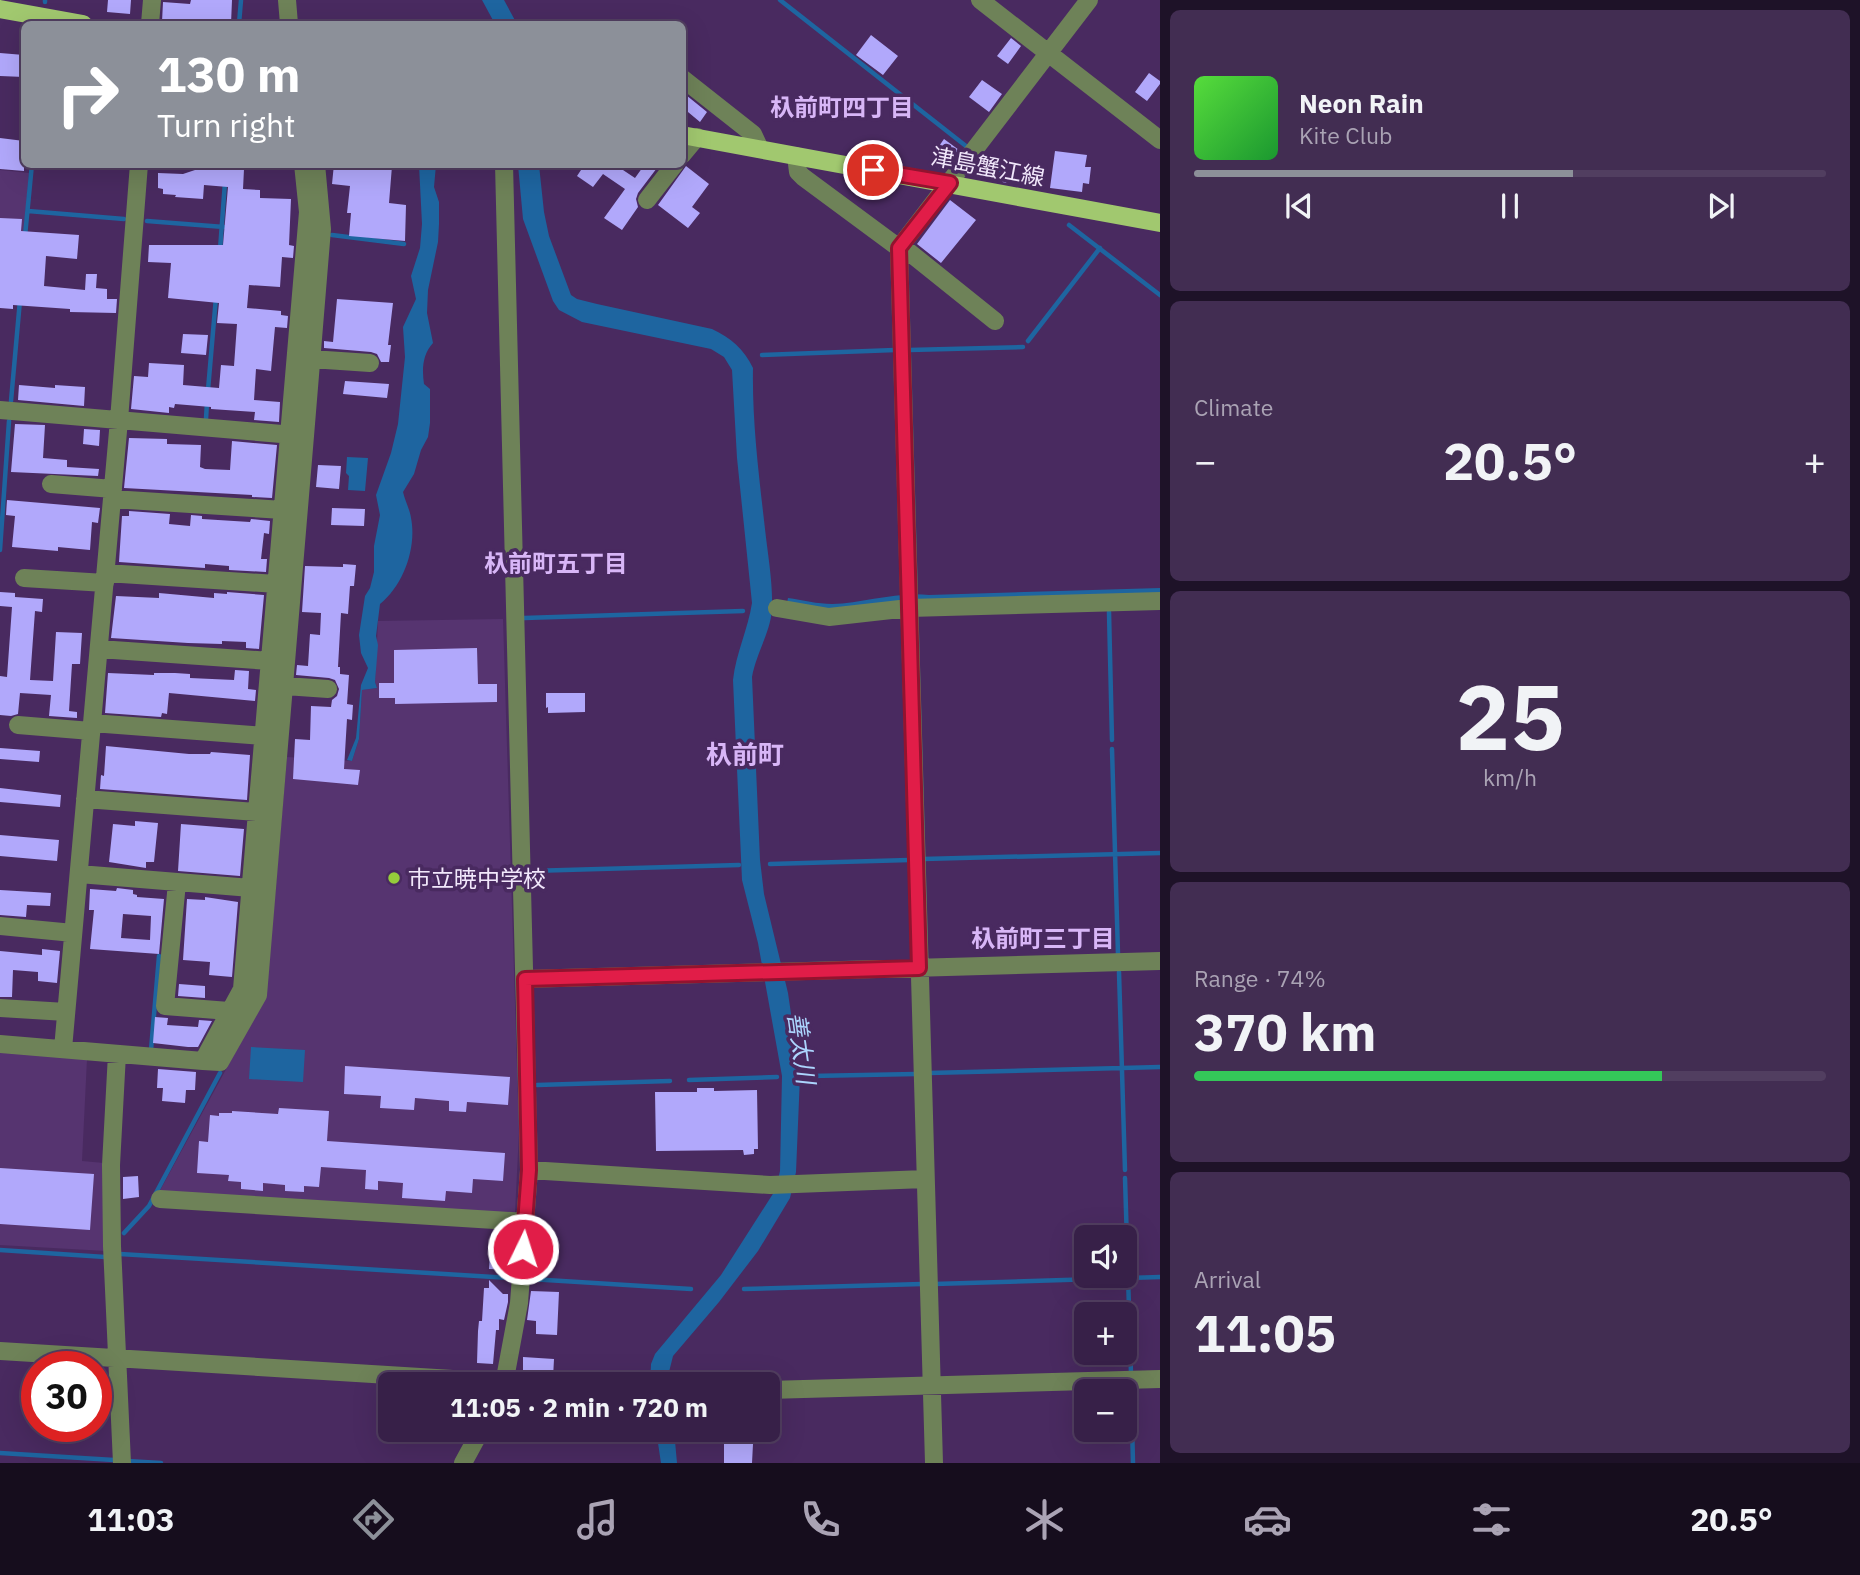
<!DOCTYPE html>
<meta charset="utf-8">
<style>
body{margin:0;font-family:"IBM Plex Sans","Noto Sans JP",sans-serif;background:#422d52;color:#f1f3f6;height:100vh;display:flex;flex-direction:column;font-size:26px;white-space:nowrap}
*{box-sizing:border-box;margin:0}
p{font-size:23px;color:#aaa3b4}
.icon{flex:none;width:38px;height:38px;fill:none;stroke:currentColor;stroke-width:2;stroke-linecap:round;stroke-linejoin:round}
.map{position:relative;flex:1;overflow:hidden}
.sheet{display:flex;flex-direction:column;gap:10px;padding:10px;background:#1e1228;width:700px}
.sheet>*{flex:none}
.banner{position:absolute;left:21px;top:21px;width:665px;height:147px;border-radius:10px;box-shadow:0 7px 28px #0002,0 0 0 2px #513e60;background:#8c9099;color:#fff;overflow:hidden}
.buttons{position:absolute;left:1074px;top:1225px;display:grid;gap:14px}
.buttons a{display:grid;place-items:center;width:63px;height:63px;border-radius:10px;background:#372048;box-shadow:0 7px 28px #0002,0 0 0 2px #513e60;font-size:35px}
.speed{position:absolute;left:21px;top:1351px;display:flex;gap:14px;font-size:35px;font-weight:700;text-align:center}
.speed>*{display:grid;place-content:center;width:91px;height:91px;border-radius:50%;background:#372048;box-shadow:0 7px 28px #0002,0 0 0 2px #513e60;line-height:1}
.speed .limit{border:10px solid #d22;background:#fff;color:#111}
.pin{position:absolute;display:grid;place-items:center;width:60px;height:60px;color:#fff;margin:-30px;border:4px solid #fff;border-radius:50%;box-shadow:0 2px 7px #0007}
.me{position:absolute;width:77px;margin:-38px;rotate:4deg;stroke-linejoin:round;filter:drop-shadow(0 0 5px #0008)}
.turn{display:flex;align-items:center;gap:24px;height:147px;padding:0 21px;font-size:32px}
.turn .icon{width:91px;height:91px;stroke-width:2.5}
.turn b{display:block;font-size:49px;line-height:60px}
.big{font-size:52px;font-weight:700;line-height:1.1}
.sheet .tile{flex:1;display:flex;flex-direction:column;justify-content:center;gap:10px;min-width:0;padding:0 24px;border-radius:10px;background:#422d52}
.sheet .dial{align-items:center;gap:0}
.dial b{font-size:91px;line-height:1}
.song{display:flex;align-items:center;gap:21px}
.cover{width:84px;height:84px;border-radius:10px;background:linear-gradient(135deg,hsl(110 70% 55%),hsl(130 70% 35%))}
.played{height:7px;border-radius:4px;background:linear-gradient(90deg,#8c9099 60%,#513e60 60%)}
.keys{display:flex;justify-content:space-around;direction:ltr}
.heat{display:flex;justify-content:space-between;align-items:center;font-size:38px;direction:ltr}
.charge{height:10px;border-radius:5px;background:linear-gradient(90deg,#34c759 74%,#513e60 0)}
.trip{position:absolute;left:378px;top:1372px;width:402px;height:70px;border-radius:10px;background:#372048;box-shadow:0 7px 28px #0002,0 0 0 2px #513e60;font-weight:700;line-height:70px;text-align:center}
.tab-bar{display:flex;height:112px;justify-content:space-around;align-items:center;background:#160d1d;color:#aaa3b4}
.tab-bar .icon{width:49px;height:49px}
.tab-bar .current{color:#8c9099}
.tab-bar b{font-size:32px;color:#f1f3f6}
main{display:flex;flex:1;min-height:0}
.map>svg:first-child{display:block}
.built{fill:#563470}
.water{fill:#1e65a0}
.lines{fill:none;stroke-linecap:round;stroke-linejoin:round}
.stream{stroke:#1e65a0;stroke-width:4.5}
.building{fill:#b1a8fb;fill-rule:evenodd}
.minor{stroke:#6e8258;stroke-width:18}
.major{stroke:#a1c86f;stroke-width:18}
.route-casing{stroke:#92132f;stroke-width:18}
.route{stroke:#e11d48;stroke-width:12}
.poi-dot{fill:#95cc3b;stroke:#492a60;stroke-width:2.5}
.labels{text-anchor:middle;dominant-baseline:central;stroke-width:7;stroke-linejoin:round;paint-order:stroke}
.street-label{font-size:23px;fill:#f1e7fb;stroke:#492a60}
.poi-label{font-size:23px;fill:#f1e7fb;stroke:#492a60;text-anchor:start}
.neighbourhood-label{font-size:24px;font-weight:bold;fill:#d8b6f7;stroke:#492a60}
.water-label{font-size:24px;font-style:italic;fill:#acd5fd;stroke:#492a60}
.quarter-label{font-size:26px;font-weight:bold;fill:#d8b6f7;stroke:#492a60}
</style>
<main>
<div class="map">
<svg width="1160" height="1463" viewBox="0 0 1160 1463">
<rect width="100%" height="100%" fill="#492a60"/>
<!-- built -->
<path class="built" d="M0 170 29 173 19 286 0 285Z
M503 619 519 1132 515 1213 157 1196 266 996 287 757 352 761 359 739 362 690 377 688 375 682 378 621Z
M0 1051 87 1059 82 1161 104 1163 106 1251 0 1245Z"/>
<!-- water -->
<path class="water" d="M482 0H504L517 24H495Z
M419 165H436L434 187 439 202V224L438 242 428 290 427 313 433 343C422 355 422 370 424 384L430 389V423L428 437 421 450 414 474 403 492C405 501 410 510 411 518 417 548 403 586 380 604L376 636 378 645 375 682 377 688 362 690 359 739 352 761 347 760 356 738 361 685 368 668 361 653 359 635 365 596 370 588 374 572V546L380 515 376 495 391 453 398 424 405 357 403 327 416 299 411 276 420 248 422 224Z
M518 165H539L544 212 549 236 571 295 577 299 597 304 712 329C731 338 744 349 753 368 752 422 759 476 765 529 768 556 773 583 772 610 770 633 756 654 752 677L760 860 764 894 788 993 800 1076 796 1172 790 1198 758 1251 719 1302 673 1356 669 1372V1384H650L651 1364 655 1354 721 1275 776 1189 780 1171 782 1076 758 943 742 880 733 680C736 653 748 629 752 603L737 458 732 370 724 357 711 349 582 322 559 310 553 301 523 219Z
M347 457 368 458 365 491 348 490 349 476 346 473Z
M1160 588V593L829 610 787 603 788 598C802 600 818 604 832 604 864 603 898 591 929 595Z
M251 1047 305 1050 303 1082 249 1079Z
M656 1430H674L677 1463H661Z"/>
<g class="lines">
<!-- stream -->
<path class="stream" d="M780 0 971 150
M45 2V0
M239 24 241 0
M978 154 1007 175
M28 211 124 219
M147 221 224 227
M1069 225 1160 295
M332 235 404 244
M25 236 32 164
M220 250 225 182
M1028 341 1100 248
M909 350 1023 347
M762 355 895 350
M208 390 216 297
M11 401 20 300
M206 419 207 402
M0 550 9 421
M1109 612 1112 740
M524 618 743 611
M1112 749 1118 954
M923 859 1160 853
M770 864 909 860
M530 871 739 865
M1119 972 1125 1170
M151 1050 159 956
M929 1073 1160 1067
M810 1076 916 1074
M689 1080 777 1077
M537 1085 670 1081
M1125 1178 1131 1374
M124 1233 149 1206 220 1073
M0 1250 105 1257
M120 1254 510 1278
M530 1279 691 1289
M934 1284 1160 1277
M744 1289 922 1284
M1131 1385 1133 1463
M0 1453 114 1460
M127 1461 161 1463"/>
</g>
<!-- building -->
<path class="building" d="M108 0H131L130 14 107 12Z
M191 0H232L231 24 162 22 163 2 190 4Z
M871 35 898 56 883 75 856 55Z
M1011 38 1021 46 1008 64 997 56Z
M0 53 24 55V77L0 76Z
M1149 73 1160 81V84L1147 101 1135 92Z
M982 80 1002 94 989 112 969 97Z
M686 95 707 112 700 122 682 107V100Z
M0 138 24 141V171L0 169Z
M944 139 959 150 944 171 933 163 936 160 932 156Z
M1055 151 1087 155 1085 167H1091L1089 184 1083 183 1082 192 1050 188Z
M979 162 1008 180 1006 183 971 173Z
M195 164H219V168L244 169 243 189 260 190V198L291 199 289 245 294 246 293 258 282 257 280 287 249 285 247 308 281 311V315L288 316 287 328 275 327 271 371 256 369 254 400 280 402 279 422 254 420 255 412 211 409V407L175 404 174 408 169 407V413L131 409 134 376 148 377 149 363 184 365 183 385 219 388 221 365 234 366 237 324 217 323 219 303 168 298 171 263 148 262 149 245H223L228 187 204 185 203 199 175 197 176 195 163 194V189L158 188V173L183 174 195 170Z
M334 164 392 166 389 203 406 205 405 241 349 236 351 213H347L350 186 332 184Z
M585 164H614L635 178 645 164H660L638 193 636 199 638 207 622 230 604 218 625 189 603 174 593 187 577 176Z
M686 166 709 184 692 207 700 213 688 228 658 205Z
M950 200 976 220 941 263 917 244Z
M0 218 22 219 21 231 79 235 77 259 46 256 44 286 85 290 86 274H97L96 288 107 289V299H117L116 313 70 312V309L13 305V309L0 308Z
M337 299 393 303 388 345H391L389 362H381L377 354 371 352 324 348V341L333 342Z
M183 334 208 335 206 355 181 353Z
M345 381 389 384 387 398 343 394Z
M19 385 55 388V385L85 387 84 406 18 400Z
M15 424 45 425 43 458 67 460V467L99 469 98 476 11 472Z
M84 429 100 430 99 446 83 444Z
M129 438 167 439V444L201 445 200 467 205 469 230 470 232 441 277 445 272 498 252 497V495L124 488Z
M318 465 341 466 339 489 316 487Z
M7 500 100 508 98 523 92 522 90 550 58 547V551L12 547 15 516 6 515Z
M332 508 365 509 364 526 331 525Z
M129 511 170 514 169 524 190 526 191 515 202 516V519L250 522 251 519 270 521 269 534 264 533 261 559H267L266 572 229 570V566L205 564V568L119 562 122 516H129Z
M343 564 356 565 354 586H350L348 614 341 613 338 667H340V674L349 675 347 704 353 705 352 720 347 719 344 769 360 770 358 785 293 779 295 739 310 740 311 706 331 707 332 700 337 696 339 689 335 680 329 678 296 675 297 665 308 666 310 634 320 635 321 613 302 612 305 566 343 567Z
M0 592 15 593V597L43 599 42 612 35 611 30 680 53 681 56 632 82 633 80 664H72L69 711 77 712V718L49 716 51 695 20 693 18 714 11 716 0 715V676L7 677 12 607 0 606Z
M227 592 264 595 259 649 246 648V642L222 641V644L188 643 111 638 116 596 159 598V593L214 598V593L227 594Z
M477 648 478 684H497V702L395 704V698H379V683H394V650Z
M235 670 249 671 248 689 256 690 255 701 169 693 167 714 162 713 161 717 105 713 108 673 154 675V673H175L190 674V678L234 680Z
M546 693H585V712L548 713V707L546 708Z
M106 746 189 754H210L211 752 250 755 247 800 100 789 101 775 104 776Z
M0 748 40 751 39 762 0 759Z
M0 788 61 795 60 807 0 802Z
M135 821 158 823 154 862H146V868L109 862 113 824 135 826Z
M181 824 244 829 240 876 178 871Z
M0 835 59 840 57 861 0 856Z
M117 888 133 890V894L137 895V897L164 899 159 954 90 949 94 910H89L90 889 116 891ZM123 914 151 916 150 940 121 938Z
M0 890 51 893 50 906 27 905 26 917 0 915Z
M205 897 238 902 232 977 209 975 210 962 183 960 187 899 205 900Z
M42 949 60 951 57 983 38 981V972L13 970 12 997H0V951L42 955Z
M179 984 205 986V998L178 996Z
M155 1017 168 1018 167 1025 198 1027 199 1020 212 1021 198 1047H188L153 1043Z
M345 1066 510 1077 508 1105 467 1102 466 1112 449 1111V1101L415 1098 414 1110 380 1108 381 1096 344 1094Z
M158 1069 196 1072 195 1090H186L185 1103 162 1101 163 1088H157Z
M697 1088H714V1091L757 1090 758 1149H754V1154L744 1155 743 1150 656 1151 655 1092H697Z
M279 1108 329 1111 327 1141 505 1153 503 1181 473 1179 472 1193 446 1191 445 1201 402 1198 403 1183 378 1181V1190L365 1189 366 1170 321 1167 319 1187 304 1186V1192L285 1191V1185L263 1183V1191L241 1189V1182L228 1181 229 1175 197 1173 199 1141 208 1142 210 1115 219 1116V1113H232V1111L278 1114Z
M0 1168 94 1174 90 1230 0 1224Z
M138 1176 139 1197 123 1199V1177Z
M490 1253 511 1254 510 1270 489 1269Z
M489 1280 503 1294H508V1302L504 1320 499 1319V1330H496L493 1364 477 1363 478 1331 479 1321H482L484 1288H489Z
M531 1291 559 1292 557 1335 536 1334V1321L527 1320Z
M523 1357 554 1359 553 1378 523 1372Z
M724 1444H753L752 1463H724Z"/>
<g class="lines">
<!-- minor -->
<path class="minor" d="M287 0 289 24
M980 0 1160 140
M150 24 152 0
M682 78 753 134 760 149
M682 155 697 137
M796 156 798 172 803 177 899 248 934 1463
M647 200 675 164
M995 321 904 248H899L1089 0
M311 359 370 363
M0 410 305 436 322 229 316 164
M51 484 113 489
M112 499 283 510
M106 573 277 584
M24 578 105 583
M777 608 829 617 909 608 1160 601
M99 649 270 661
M285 686 328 689
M92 723 264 736
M18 725 91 731
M85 799 257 812
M79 874 251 888
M177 883 165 1006 229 1011
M0 926 73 933
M525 979 1160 961
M0 1008 66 1012
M0 1044 203 1061 242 989 308 212 303 164
M63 1049 119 420 139 164
M117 1054 111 1165 112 1246 122 1463
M203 1061 220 1062 258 995 305 436
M529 1170 770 1185 925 1179
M160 1199 526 1222
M0 1351 533 1384
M504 1384 519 1303 529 1170 504 164
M768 1390 1160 1379
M463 1463 481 1430"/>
<!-- major -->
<path class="major" d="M0 9 83 24
M682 135 1160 223"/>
</g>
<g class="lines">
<!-- route casing -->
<g class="route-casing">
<path id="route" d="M523 1249 529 1170 525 979 919 968 899 248 950 183 873 170"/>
</g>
<!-- route -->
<use href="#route" class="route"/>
</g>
<!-- markers -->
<circle class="poi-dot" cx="394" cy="878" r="7"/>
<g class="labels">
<!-- street labels -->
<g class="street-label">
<text transform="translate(988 166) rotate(11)">津島蟹江線</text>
</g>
<!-- poi labels -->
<g class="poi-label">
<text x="408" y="878">市立暁中学校</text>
</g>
<!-- neighbourhood labels -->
<g class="neighbourhood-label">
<text x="842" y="107">杁前町四丁目</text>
<text x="556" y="563">杁前町五丁目</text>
<text x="1043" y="938">杁前町三丁目</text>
</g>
<!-- water labels -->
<g class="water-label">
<text transform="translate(802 1048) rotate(82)">善太川</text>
</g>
<!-- quarter labels -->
<g class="quarter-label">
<text x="745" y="754">杁前町</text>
</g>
</g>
</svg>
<div class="buttons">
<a><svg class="icon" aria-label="sound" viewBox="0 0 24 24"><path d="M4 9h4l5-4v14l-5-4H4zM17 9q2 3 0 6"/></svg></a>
<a>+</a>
<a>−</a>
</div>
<div class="speed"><div class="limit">30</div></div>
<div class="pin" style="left:873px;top:170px;background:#d93025"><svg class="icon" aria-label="arrive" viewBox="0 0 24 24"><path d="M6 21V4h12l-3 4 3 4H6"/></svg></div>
<svg class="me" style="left:523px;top:1249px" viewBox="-20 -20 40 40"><circle r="17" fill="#e11d48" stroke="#fff" stroke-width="3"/><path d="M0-11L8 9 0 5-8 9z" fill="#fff"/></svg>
<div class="trip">11:05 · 2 min · 720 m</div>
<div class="banner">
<div class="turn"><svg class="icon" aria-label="right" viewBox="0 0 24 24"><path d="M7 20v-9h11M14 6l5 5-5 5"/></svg><div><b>130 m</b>Turn right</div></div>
</div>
</div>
<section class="sheet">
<div class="tile">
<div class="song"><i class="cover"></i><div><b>Neon Rain</b><p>Kite Club</p></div></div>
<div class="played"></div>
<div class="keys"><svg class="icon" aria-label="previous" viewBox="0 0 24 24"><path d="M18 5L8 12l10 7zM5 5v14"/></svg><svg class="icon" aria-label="pause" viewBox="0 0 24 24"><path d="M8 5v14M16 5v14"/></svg><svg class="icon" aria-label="next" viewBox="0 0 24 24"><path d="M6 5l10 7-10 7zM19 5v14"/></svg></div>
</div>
<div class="tile"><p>Climate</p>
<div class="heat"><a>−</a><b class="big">20.5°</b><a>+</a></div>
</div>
<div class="tile dial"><b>25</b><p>km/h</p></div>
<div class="tile"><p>Range · 74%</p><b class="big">370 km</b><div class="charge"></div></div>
<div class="tile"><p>Arrival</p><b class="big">11:05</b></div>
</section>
</main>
<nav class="tab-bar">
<b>11:03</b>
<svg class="icon current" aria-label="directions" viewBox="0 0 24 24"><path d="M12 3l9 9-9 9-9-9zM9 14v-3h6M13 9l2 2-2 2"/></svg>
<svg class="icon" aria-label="music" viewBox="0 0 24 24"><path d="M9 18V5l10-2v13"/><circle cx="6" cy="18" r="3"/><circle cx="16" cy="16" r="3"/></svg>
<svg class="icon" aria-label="phone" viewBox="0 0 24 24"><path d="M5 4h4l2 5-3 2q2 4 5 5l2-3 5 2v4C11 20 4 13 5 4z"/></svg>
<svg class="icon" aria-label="climate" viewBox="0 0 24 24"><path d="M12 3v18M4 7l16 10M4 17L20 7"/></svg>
<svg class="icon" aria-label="car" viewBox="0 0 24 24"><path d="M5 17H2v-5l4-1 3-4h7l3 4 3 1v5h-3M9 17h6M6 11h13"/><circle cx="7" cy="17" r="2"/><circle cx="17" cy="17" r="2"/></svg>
<svg class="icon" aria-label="filters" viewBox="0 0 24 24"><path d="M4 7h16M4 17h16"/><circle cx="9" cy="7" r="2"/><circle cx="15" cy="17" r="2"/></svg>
<b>20.5°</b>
</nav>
